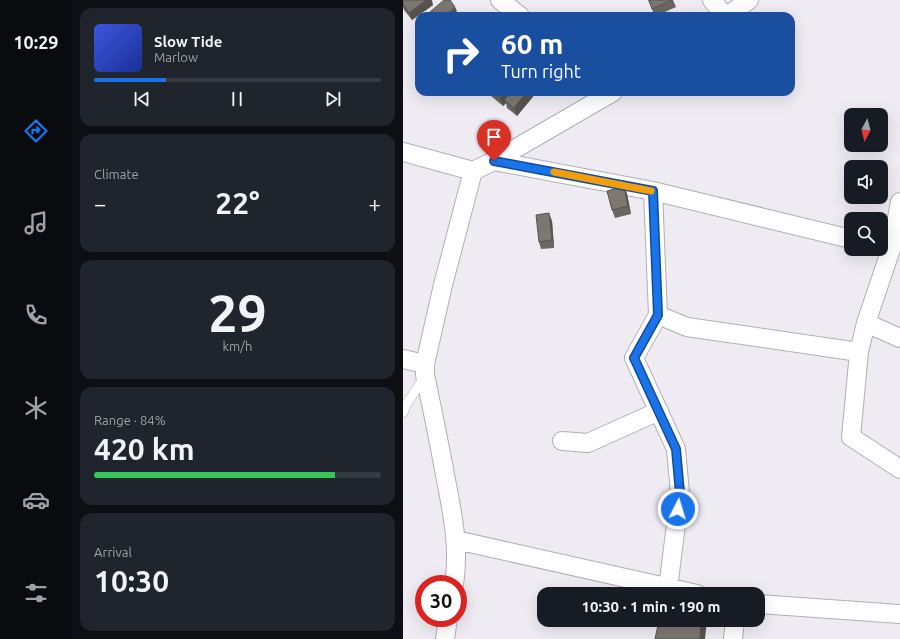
<!DOCTYPE html>
<meta charset="utf-8">
<style>
body{margin:0;font-family:Ubuntu,sans-serif;background:#20242c;color:#f1f3f6;height:100vh;display:flex;flex-direction:column;font-size:15px;white-space:nowrap}
*{box-sizing:border-box;margin:0}
p{font-size:13px;color:#9ea1a6}
.icon{flex:none;width:22px;height:22px;fill:none;stroke:currentColor;stroke-width:2;stroke-linecap:round;stroke-linejoin:round}
.map{position:relative;flex:1;overflow:hidden}
.sheet{display:flex;flex-direction:column;gap:8px;padding:8px;background:#0d0f14;width:331px}
.sheet>*{flex:none}
.hud{position:absolute;left:12px;top:12px;width:380px;height:84px;border-radius:12px;box-shadow:0 4px 16px #0002;background:#1a4fa0;color:#fff;overflow:hidden}
.needle{width:26px;rotate:187deg}
.buttons{position:absolute;left:441px;top:108px;display:grid;gap:8px}
.buttons a{display:grid;place-items:center;width:44px;height:44px;border-radius:8px;background:#171b24;box-shadow:0 4px 16px #0002;font-size:20px}
.speed{position:absolute;left:12px;top:575px;display:flex;gap:8px;font-size:20px;font-weight:700;text-align:center}
.speed>*{display:grid;place-content:center;width:52px;height:52px;border-radius:50%;background:#171b24;box-shadow:0 4px 16px #0002;line-height:1}
.speed .limit{border:6px solid #d22;background:#fff;color:#111}
.pin{position:absolute;display:grid;place-items:center;width:34px;height:34px;color:#fff;margin:-41px -17px;border-radius:50% 50% 50% 0;rotate:-45deg;box-shadow:0 0 4px #0007}
.pin .icon{rotate:45deg}
.me{position:absolute;width:44px;margin:-22px;rotate:5deg;stroke-linejoin:round;filter:drop-shadow(0 0 3px #0008)}
.turn{display:flex;align-items:center;gap:14px;height:84px;padding:0 20px;font-size:18px}
.turn .icon{width:52px;height:52px;stroke-width:2.5}
.turn b{display:block;font-size:28px;line-height:34px}
.big{font-size:30px;font-weight:700;line-height:1.1}
.sheet .tile{flex:1;display:flex;flex-direction:column;justify-content:center;gap:6px;min-width:0;padding:0 14px;border-radius:12px;background:#20242c}
.sheet .dial{align-items:center;gap:0}
.dial b{font-size:52px;line-height:1}
.song{display:flex;align-items:center;gap:12px}
.cover{width:48px;height:48px;border-radius:6px;background:linear-gradient(135deg,hsl(230 70% 55%),hsl(230 70% 35%))}
.played{height:4px;border-radius:2px;background:linear-gradient(90deg,#1a73e8 25%,#363941 25%)}
.keys{display:flex;justify-content:space-around;direction:ltr}
.heat{display:flex;justify-content:space-between;align-items:center;font-size:22px;direction:ltr}
.charge{height:6px;border-radius:3px;background:linear-gradient(90deg,#34c759 84%,#363941 0)}
.trip{position:absolute;left:134px;top:587px;width:228px;height:40px;border-radius:12px;background:#171b24;box-shadow:0 4px 16px #0002;font-weight:700;line-height:40px;text-align:center}
main{display:flex;flex:1;min-height:0}
.tabs{display:flex;flex-direction:column;width:72px;justify-content:space-around;align-items:center;background:#090b0e;color:#9ea1a6}
.tabs .icon{width:28px;height:28px}
.tabs .active{color:#1a73e8}
.tabs b{font-size:18px;color:#f1f3f6}
.map>svg:first-child{display:block}
.lines{fill:none;stroke-linecap:round;stroke-linejoin:round}
.service-casing{stroke:#b2aeb5;stroke-width:10}
.minor-casing{stroke:#b2aeb5;stroke-width:20}
.service{stroke:#fff;stroke-width:9}
.minor{stroke:#fff;stroke-width:18}
.wall{fill:#6b6661}
.shaded-wall{fill:#57534f}
.building{fill:#7c7771;stroke:#57534f}
.route-casing{stroke:#114b97;stroke-width:10}
.route{stroke:#1a73e8;stroke-width:7}
.slow{stroke:#f59e0b;stroke-width:7}
</style>
<main>
<nav class="tabs">
<b>10:29</b>
<svg class="icon active" aria-label="directions" viewBox="0 0 24 24"><path d="M12 3l9 9-9 9-9-9zM9 14v-3h6M13 9l2 2-2 2"/></svg>
<svg class="icon" aria-label="music" viewBox="0 0 24 24"><path d="M9 18V5l10-2v13"/><circle cx="6" cy="18" r="3"/><circle cx="16" cy="16" r="3"/></svg>
<svg class="icon" aria-label="phone" viewBox="0 0 24 24"><path d="M5 4h4l2 5-3 2q2 4 5 5l2-3 5 2v4C11 20 4 13 5 4z"/></svg>
<svg class="icon" aria-label="climate" viewBox="0 0 24 24"><path d="M12 3v18M4 7l16 10M4 17L20 7"/></svg>
<svg class="icon" aria-label="car" viewBox="0 0 24 24"><path d="M5 17H2v-5l4-1 3-4h7l3 4 3 1v5h-3M9 17h6M6 11h13"/><circle cx="7" cy="17" r="2"/><circle cx="17" cy="17" r="2"/></svg>
<svg class="icon" aria-label="filters" viewBox="0 0 24 24"><path d="M4 7h16M4 17h16"/><circle cx="9" cy="7" r="2"/><circle cx="15" cy="17" r="2"/></svg>
</nav>
<section class="sheet">
<div class="tile">
<div class="song"><i class="cover"></i><div><b>Slow Tide</b><p>Marlow</p></div></div>
<div class="played"></div>
<div class="keys"><svg class="icon" aria-label="previous" viewBox="0 0 24 24"><path d="M18 5L8 12l10 7zM5 5v14"/></svg><svg class="icon" aria-label="pause" viewBox="0 0 24 24"><path d="M8 5v14M16 5v14"/></svg><svg class="icon" aria-label="next" viewBox="0 0 24 24"><path d="M6 5l10 7-10 7zM19 5v14"/></svg></div>
</div>
<div class="tile"><p>Climate</p>
<div class="heat"><a>−</a><b class="big">22°</b><a>+</a></div>
</div>
<div class="tile dial"><b>29</b><p>km/h</p></div>
<div class="tile"><p>Range · 84%</p><b class="big">420 km</b><div class="charge"></div></div>
<div class="tile"><p>Arrival</p><b class="big">10:30</b></div>
</section>
<div class="map">
<svg width="497" height="639" viewBox="0 0 497 639">
<rect width="100%" height="100%" fill="#efebf3"/>
<g class="lines">
<!-- service casing -->
<g class="service-casing">
<path id="service" d="M0 413 3 405 22 376"/>
</g>
<!-- minor casing -->
<g class="minor-casing">
<path id="minor" d="M97 0 117 16
M309 0 322 16
M324 16 346 0
M0 152 70 171 91 161 210 92
M91 161 250 191 448 239
M250 191 255 315 231 358 273 449 277 493 265 588
M497 202 488 249 463 323 456 352 448 437 497 469
M255 315 284 327 456 352
M463 323 497 338
M0 359 22 364
M159 441 185 443 256 411
M53 540 294 594
M51 584C57 547 49 511 42 475 36 442 29 408 22 375V364L40 285 70 171
M355 604 497 614
M42 639 45 618
M330 639 332 620"/>
</g>
<!-- service -->
<use href="#service" class="service"/>
<!-- minor -->
<use href="#minor" class="minor"/>
</g>
<!-- wall -->
<path class="wall" d="M245 0H270L273 7 253 16H252Z
M0 1 30 5 9 20 1 10 0 7Z
M85 92H132L133 93 114 116 104 108 103 103 100 106 88 96Z
M221 186 224 194 228 214 212 218 209 210Z
M149 221 151 248 138 249 136 242Z"/>
<!-- shaded-wall -->
<path class="shaded-wall" d="M23 0H29L30 5 9 20 6 13Z
M52 7 54 11 48 16H42Z
M102 92H111L101 100 103 103 100 106 97 98Z
M124 92H132L133 93 114 116 111 108Z
M221 186 224 194 228 214 225 206Z
M146 213 149 221 151 248 149 240Z
M298 620H304L302 639H297Z"/>
<!-- building -->
<path class="building" d="M1 0H23L6 13 0 4V1Z
M41 0H47L52 7 42 16H30L27 12Z
M246 0H269L249 9Z
M90 92H102L97 98Z
M108 92H124L111 108 101 100Z
M221 186 225 206 209 210 204 191Z
M146 213 149 240 136 242 133 215Z
M256 620H298L297 639H252Z"/>
<g class="lines">
<!-- route casing -->
<g class="route-casing">
<path id="route" d="M91 161 250 191 255 315 231 358 273 449 277 493 275 509"/>
</g>
<!-- route -->
<use href="#route" class="route"/>
<!-- slow -->
<path class="slow" d="M151 172 248 191"/>
</g>
</svg>
<div class="buttons">
<a><svg class="needle" viewBox="-14 -14 28 28"><path d="M0-13l5 13h-10z" fill="#e53935"/><path d="M0 13l5-13h-10z" fill="#9ea1a6"/></svg></a>
<a><svg class="icon" aria-label="sound" viewBox="0 0 24 24"><path d="M4 9h4l5-4v14l-5-4H4zM17 9q2 3 0 6"/></svg></a>
<a><svg class="icon" aria-label="search" viewBox="0 0 24 24"><circle cx="10" cy="10" r="6"/><path d="M15 15l6 6"/></svg></a>
</div>
<div class="speed"><div class="limit">30</div></div>
<div class="pin" style="left:91px;top:161px;background:#d93025"><svg class="icon" aria-label="arrive" viewBox="0 0 24 24"><path d="M6 21V4h12l-3 4 3 4H6"/></svg></div>
<svg class="me" style="left:275px;top:509px" viewBox="-20 -20 40 40"><circle r="17" fill="#1a73e8" stroke="#fff" stroke-width="3"/><path d="M0-11L8 9 0 5-8 9z" fill="#fff"/></svg>
<div class="trip">10:30 · 1 min · 190 m</div>
<div class="hud">
<div class="turn"><svg class="icon" aria-label="right" viewBox="0 0 24 24"><path d="M7 20v-9h11M14 6l5 5-5 5"/></svg><div><b>60 m</b>Turn right</div></div>
</div>
</div>
</main>
